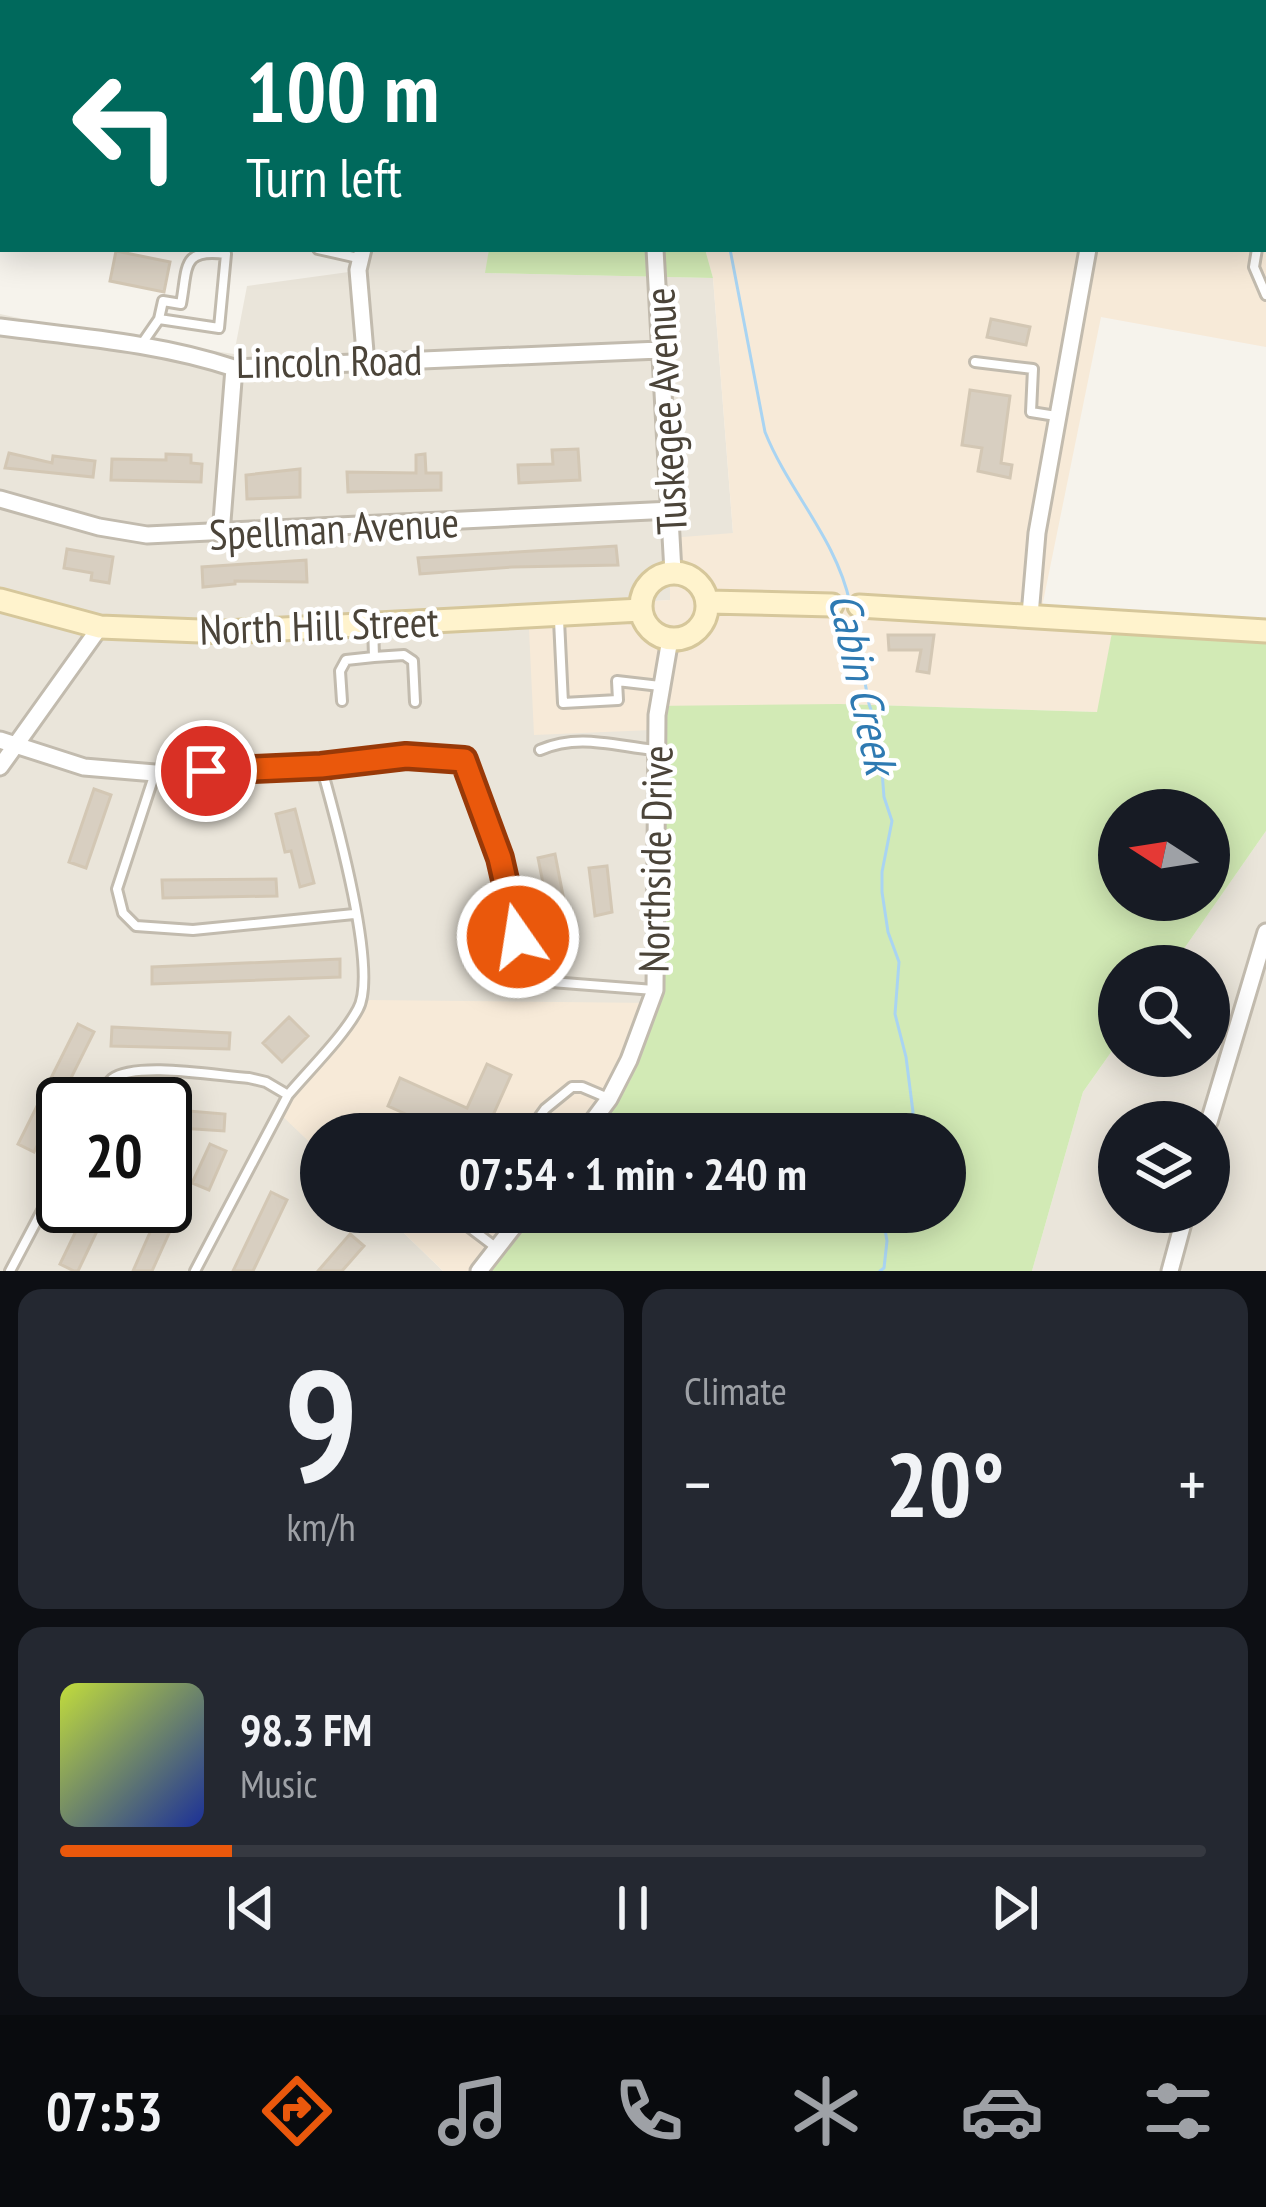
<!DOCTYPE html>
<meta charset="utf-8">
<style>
body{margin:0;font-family:"PT Sans Narrow",sans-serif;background:#242831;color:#f1f3f6;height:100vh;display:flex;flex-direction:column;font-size:45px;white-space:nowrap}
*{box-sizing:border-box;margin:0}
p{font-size:39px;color:#9ea1a6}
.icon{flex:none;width:66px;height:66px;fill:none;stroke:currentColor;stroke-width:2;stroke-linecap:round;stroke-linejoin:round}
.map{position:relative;height:1271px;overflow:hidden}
.sheet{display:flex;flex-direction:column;gap:18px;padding:18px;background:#0d0f14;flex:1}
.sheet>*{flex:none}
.banner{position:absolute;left:0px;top:0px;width:1266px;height:252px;box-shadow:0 6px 30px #0003;background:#00695c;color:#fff;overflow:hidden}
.needle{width:78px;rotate:282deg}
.controls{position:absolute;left:1098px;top:789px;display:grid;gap:24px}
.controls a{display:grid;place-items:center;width:132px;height:132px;border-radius:50%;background:#171b24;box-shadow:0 6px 30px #0003;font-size:60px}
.speed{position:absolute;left:36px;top:1077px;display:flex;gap:24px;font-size:60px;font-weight:700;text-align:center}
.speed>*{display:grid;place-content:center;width:156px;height:156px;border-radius:50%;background:#171b24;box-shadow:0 6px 30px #0003;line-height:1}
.speed .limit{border:6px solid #111;border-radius:18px;background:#fff;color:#111}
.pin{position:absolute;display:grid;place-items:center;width:102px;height:102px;color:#fff;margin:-51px;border:6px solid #fff;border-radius:50%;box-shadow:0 3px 12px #0007}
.me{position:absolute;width:132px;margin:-66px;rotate:347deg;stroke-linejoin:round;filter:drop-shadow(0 0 9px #0008)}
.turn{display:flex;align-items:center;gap:42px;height:252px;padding:0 48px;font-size:54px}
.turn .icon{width:156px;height:156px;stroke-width:2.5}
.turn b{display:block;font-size:84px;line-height:102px}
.big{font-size:90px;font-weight:700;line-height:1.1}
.sheet .tile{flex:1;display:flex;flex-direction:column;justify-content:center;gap:18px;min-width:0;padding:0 42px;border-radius:24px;background:#242831}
.sheet .dial{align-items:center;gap:0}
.dial b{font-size:156px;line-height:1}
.song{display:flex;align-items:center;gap:36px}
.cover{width:144px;height:144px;border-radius:18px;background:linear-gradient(135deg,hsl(70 70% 55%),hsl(230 70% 35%))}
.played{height:12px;border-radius:6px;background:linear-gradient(90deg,#ea580c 15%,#363941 15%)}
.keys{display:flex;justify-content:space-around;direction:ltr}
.heat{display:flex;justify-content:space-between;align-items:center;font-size:66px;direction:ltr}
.sheet .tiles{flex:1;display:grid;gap:18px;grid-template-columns:1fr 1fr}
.tile:last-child{grid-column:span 2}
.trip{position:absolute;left:300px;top:1113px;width:666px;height:120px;border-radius:60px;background:#171b24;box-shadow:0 6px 30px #0003;font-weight:700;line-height:120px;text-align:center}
.tabs{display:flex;height:192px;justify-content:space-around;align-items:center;background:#090b0e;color:#9ea1a6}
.tabs .icon{width:84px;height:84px}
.tabs .current{color:#ea580c}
.tabs b{font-size:54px;color:#f1f3f6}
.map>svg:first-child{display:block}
.residential{fill:#eae5da;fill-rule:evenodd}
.commercial{fill:#f7ead8}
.green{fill:#d2eab5;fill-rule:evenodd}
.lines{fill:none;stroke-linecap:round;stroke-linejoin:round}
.stream{stroke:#a9d4f2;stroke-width:3}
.building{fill:#d8cfc1;stroke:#d3c7b4;stroke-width:3}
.lane-casing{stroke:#c2bbae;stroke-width:14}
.street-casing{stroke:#c2bbae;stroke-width:21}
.secondary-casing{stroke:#d6c79b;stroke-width:27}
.lane{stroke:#fff;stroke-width:8}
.street{stroke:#fff;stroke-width:15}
.secondary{stroke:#fff3cd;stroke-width:21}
.route-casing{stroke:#983908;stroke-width:30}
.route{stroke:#ea580c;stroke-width:21}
.labels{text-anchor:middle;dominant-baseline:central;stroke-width:9;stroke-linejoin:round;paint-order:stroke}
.street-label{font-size:42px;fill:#4b4439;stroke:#fff}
.water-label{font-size:45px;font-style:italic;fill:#2e7ab2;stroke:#fff}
</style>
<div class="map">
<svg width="1266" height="1271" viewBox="0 0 1266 1271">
<rect width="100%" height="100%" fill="#f6f3ec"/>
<!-- residential -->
<path class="residential" d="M360 249H489L486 273 713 278 733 533 671 600 529 608 652 730 656 1003 279 1112 321 1153V1212H382L443 1271H0V314L91 333 234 354 247 286 356 271ZM63 1104H165V1206H63Z
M1266 831V1271H1032L1083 1092 1119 1041V1056H1209V966H1172ZM1119 1122H1209V1212H1119Z"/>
<!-- commercial -->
<path class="commercial" d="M871 0 1266 1V347L1101 317 1042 607 1116 611 1098 712 840 704 652 730 534 735 528 608 670 600V538L733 533 713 278 705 249H1263V3H869Z
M369 1000 656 1003 630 1081 588 1134H321V1153L278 1112Z
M382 1212H525L478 1271H443Z"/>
<!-- green -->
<path class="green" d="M489 249H705L713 278 485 273Z
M1116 611 1266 620V831L1172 966H1119V1041L1083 1092 1032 1271H478L525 1212H945V1134H588L630 1081 656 1003 652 706 840 704 1097 712ZM1119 810H1209V900H1119Z"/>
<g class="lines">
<!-- stream -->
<path class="stream" d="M656 0V3
M730 249 765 432C789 492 836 538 850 603
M852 613 869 704 879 733 884 797 892 821 882 872V892L888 932 899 962 895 1014 906 1057 913 1112 907 1134
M880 1271 884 1268 887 1241 882 1212"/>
</g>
<!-- building -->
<path class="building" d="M116 251 170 262 164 292 110 281Z
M991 319 1030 327 1026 345 987 337Z
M970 390 1010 396 1001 463 1012 465 1010 478 978 471 982 448 962 445Z
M578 449 580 480 519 483 518 465 553 464 552 450Z
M9 453 52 463 53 456 95 461 93 477 5 468Z
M166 454 191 455V463L202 464 201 482 111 480 112 459 166 460Z
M425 454 426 473H441V490L348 492 347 472 416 473V455Z
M300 469V497L247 499 246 475Z
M616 546 618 565 512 567 420 574 418 558Z
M67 549 113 557 109 583 91 580 92 573 64 568Z
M306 560 307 582 235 581V584L203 587 202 567Z
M888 635H934L929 673 917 671 921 650H889Z
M94 789 111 795 86 868 69 862Z
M295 809 314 883 300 887 291 851 285 852 276 814Z
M555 854 568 921 551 924 538 858Z
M607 866 612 912 595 916 589 868Z
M276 879 277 896 163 898 162 880Z
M340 959V977L152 984V967Z
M289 1017 308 1036 282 1062 263 1043Z
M78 1024 94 1032 34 1152 18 1144Z
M112 1027 230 1033 229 1049 111 1046Z
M487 1064 511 1075 490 1122 516 1134H450L388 1106 400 1078 467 1108Z
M165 1109 225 1114 224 1131 165 1127Z
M210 1144 226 1151 209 1190 192 1183Z
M271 1192 287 1200 253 1271H233Z
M88 1206H109L78 1271H74L60 1264Z
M159 1212 175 1220 152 1271H133Z
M350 1234 364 1246 342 1271H318Z"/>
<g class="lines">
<!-- lane casing -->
<g class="lane-casing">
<path id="lane" d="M1263 213 1266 194
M318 249 358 258
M1257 249 1254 267 1266 295
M141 345 159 319 163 301 181 304C188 267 181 248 226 254L219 328 159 319
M975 362 1033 369 1031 412 1056 416
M559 620 563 703 618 700 617 681 660 686
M373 624 374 657 404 655 413 661 415 702
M342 701 340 671 346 660 374 657
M540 750C579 733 614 746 655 750
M354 914 193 930 136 926 123 913 117 889 155 773 321 766 406 756 464 760 500 858 518 937 535 968 551 982 654 990
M97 1104C101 1095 105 1085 112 1079 136 1061 218 1076 249 1078L266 1082 288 1095C309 1070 343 1037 358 1009 379 971 334 812 321 766
M387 1127 397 1134
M527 1134 545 1109 572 1087H582L608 1098
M450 1212 461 1221 468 1212
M461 1221 498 1249
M10 1271 63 1171
M195 1271 288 1095"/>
</g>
<!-- street casing -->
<g class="street-casing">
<path id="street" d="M924 0 925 3
M407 3 408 0
M1263 118 1266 117
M363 249 358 270 366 364
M655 249 673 572
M0 327C78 337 160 343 234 368L660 350
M0 499 99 527 147 535 672 510
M221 534 234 368
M1030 615 1037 533 1088 249
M0 740 84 767 155 773
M0 767 100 627
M1209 1122 1266 932
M583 1134 609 1099 629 1060 655 990 657 715 670 639
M479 1271 525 1212
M1170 1271 1186 1212"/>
</g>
<!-- secondary casing -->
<g class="secondary-casing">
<path id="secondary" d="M641 606a33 33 0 1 1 66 0a33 33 0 1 1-66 0Z
M0 600 100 627 225 632 641 610
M708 602 832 605
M859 606 1266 631"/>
</g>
<!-- lane -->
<use href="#lane" class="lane"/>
<!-- street -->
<use href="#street" class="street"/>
<!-- secondary -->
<use href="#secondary" class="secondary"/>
</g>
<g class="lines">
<!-- route casing -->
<g class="route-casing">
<path id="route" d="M206 771 321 766 406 756 464 760 500 858 518 937"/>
</g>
<!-- route -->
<use href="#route" class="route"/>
</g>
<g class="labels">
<!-- street labels -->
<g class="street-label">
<text transform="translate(329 361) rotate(-1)">Lincoln Road</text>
<text transform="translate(665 411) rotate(-93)">Tuskegee Avenue</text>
<text transform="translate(334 528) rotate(-3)">Spellman Avenue</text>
<text transform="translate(319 625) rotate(-2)">North Hill Street</text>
<text transform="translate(655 859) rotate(-89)">Northside Drive</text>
</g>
<!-- water labels -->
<g class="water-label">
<text transform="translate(864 683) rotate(78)">Cabin Creek</text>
</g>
</g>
</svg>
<div class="controls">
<a><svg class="needle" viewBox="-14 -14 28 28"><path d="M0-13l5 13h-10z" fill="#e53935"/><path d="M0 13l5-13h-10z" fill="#9ea1a6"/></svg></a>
<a><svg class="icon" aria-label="search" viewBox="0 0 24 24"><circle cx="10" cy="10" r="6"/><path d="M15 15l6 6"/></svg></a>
<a><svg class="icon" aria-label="layers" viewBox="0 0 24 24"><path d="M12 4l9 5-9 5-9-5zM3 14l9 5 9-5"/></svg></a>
</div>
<div class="speed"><div class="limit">20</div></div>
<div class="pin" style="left:206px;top:771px;background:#d93025"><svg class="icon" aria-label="arrive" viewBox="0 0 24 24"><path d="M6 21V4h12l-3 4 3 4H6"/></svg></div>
<svg class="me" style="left:518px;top:937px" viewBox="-20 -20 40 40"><circle r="17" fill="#ea580c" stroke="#fff" stroke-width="3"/><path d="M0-11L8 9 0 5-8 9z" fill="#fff"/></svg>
<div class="trip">07:54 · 1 min · 240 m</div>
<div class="banner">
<div class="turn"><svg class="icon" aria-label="left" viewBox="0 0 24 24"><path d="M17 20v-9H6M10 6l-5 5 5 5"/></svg><div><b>100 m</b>Turn left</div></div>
</div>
</div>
<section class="sheet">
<div class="tiles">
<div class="tile dial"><b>9</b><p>km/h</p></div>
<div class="tile"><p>Climate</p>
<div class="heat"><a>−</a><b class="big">20°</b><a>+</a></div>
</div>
<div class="tile">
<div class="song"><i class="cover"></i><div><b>98.3 FM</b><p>Music</p></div></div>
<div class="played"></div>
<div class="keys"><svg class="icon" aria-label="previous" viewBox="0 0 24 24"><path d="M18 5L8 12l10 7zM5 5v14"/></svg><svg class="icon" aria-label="pause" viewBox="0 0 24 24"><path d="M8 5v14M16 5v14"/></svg><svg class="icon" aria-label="next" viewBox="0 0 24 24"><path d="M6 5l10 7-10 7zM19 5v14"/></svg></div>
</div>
</div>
</section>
<nav class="tabs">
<b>07:53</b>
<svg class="icon current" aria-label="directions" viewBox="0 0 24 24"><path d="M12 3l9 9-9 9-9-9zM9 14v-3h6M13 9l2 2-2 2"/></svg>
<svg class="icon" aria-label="music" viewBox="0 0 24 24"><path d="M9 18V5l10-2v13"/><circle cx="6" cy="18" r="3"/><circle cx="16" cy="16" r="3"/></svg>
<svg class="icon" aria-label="phone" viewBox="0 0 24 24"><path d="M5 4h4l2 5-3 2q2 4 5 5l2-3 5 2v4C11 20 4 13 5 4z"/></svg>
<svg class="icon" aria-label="climate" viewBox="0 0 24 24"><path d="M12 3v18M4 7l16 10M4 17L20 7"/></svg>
<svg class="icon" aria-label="car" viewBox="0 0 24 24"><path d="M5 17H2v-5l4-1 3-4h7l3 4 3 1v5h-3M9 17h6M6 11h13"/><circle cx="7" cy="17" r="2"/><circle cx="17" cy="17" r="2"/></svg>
<svg class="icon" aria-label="filters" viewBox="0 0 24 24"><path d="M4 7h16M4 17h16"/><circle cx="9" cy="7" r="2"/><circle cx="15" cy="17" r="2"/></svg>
</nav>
